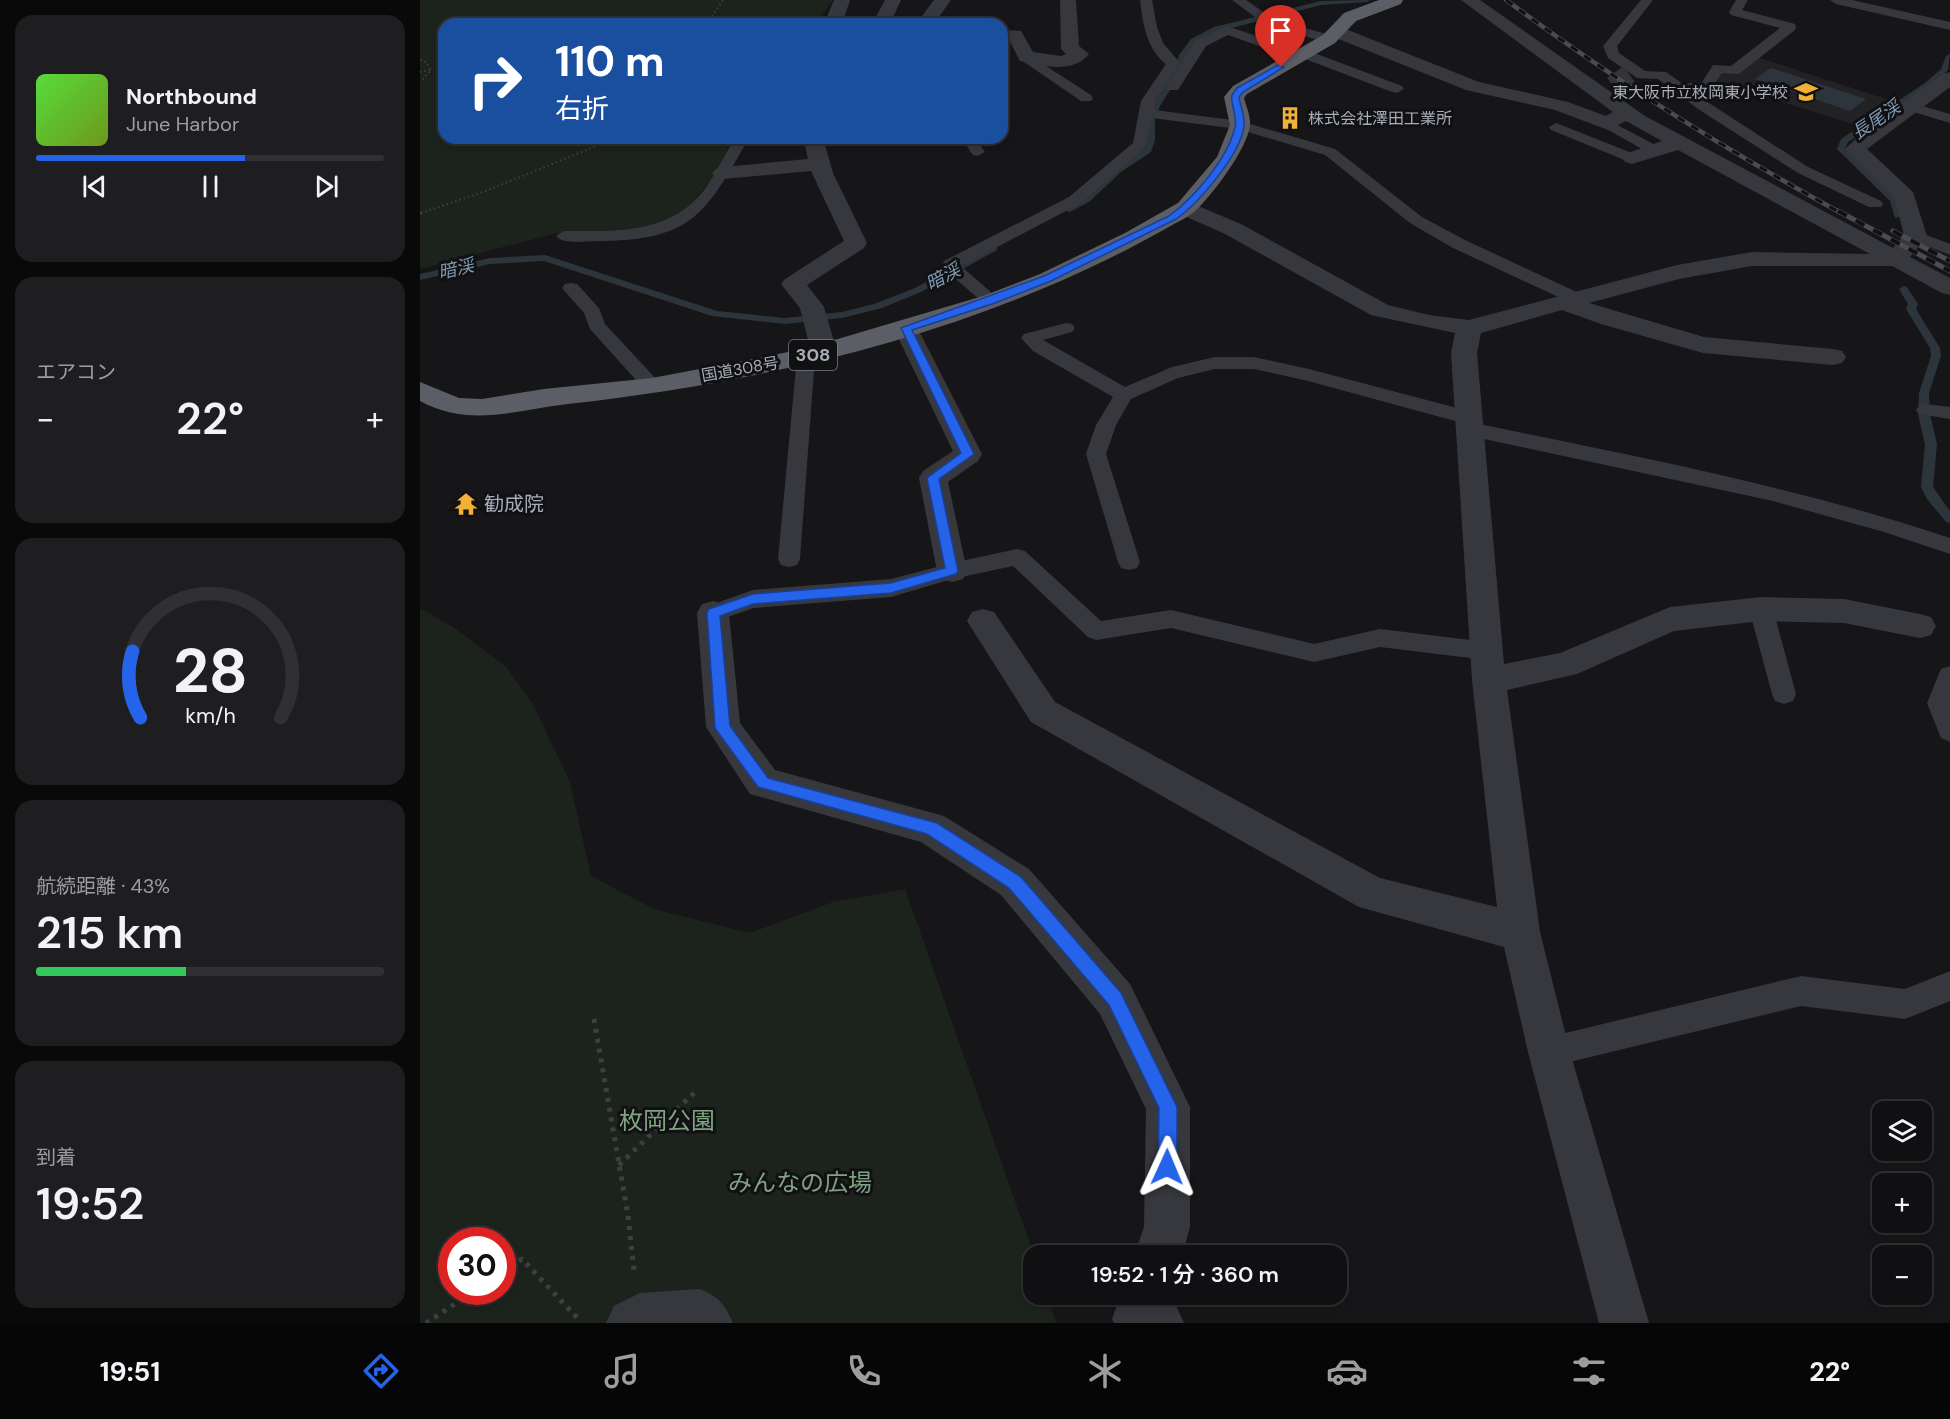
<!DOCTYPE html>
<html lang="ja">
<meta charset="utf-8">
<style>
body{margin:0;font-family:"DM Sans","Noto Sans JP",sans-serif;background:#1e1e20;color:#f1f3f6;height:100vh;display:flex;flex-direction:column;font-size:22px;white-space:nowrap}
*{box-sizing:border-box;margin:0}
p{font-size:20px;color:#9c9d9f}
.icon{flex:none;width:33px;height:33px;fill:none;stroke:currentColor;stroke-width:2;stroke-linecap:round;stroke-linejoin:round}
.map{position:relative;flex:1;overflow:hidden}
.panel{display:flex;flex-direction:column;gap:15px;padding:15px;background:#09090a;width:420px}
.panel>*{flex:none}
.top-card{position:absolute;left:18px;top:18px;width:570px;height:126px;border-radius:18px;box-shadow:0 3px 9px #0003,0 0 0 2px #303032;background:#1a4fa0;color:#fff;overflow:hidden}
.tools{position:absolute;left:1452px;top:1101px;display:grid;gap:12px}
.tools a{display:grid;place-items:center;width:60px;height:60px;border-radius:12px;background:#101012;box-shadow:0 3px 9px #0003,0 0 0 2px #303032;font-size:30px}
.speed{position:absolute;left:18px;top:1227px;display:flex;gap:12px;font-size:30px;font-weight:700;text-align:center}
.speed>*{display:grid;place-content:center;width:78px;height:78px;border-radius:50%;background:#101012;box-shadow:0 3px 9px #0003,0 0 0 2px #303032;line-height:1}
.speed .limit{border:9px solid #d22;background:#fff;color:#111}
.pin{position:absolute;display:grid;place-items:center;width:51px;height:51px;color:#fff;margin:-62px -26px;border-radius:50% 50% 50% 0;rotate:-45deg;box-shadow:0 0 6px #0007}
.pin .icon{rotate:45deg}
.me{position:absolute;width:66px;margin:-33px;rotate:1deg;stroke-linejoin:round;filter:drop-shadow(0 0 4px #0008)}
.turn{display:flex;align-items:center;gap:21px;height:126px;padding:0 18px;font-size:27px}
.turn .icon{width:78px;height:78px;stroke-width:2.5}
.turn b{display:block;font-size:42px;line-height:51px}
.big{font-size:45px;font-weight:600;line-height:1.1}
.panel .card{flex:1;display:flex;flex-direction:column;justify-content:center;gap:9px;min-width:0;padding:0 21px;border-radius:18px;background:#1e1e20}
.panel .dial{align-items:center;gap:0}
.dial svg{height:156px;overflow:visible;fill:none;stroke:#303032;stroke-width:7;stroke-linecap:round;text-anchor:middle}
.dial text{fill:#f1f3f6;stroke:none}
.song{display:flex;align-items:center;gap:18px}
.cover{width:72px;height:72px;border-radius:9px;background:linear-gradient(135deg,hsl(110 70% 55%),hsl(80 70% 35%))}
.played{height:6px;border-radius:3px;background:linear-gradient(90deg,#2563eb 60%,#303032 60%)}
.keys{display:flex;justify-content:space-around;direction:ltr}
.heat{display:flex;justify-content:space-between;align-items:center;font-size:33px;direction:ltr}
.charge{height:9px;border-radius:4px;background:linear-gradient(90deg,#34c759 43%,#303032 0)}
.trip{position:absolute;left:603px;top:1245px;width:324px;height:60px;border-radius:18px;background:#101012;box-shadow:0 3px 9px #0003,0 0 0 2px #303032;font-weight:600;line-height:60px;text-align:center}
.dock{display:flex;height:96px;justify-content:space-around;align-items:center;background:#060607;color:#9c9d9f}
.dock .icon{width:42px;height:42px}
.dock .on{color:#2563eb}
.dock b{font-size:27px;color:#f1f3f6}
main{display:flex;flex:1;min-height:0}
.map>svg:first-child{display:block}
.built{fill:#222225}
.green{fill:#1c231d;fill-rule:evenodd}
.water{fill:#2c353c}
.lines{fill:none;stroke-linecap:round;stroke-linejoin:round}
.stream{fill:#2c353c;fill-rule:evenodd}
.minor-tunnel{stroke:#333438;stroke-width:20;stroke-dasharray:20 10;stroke-linecap:butt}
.path-far2{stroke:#3d3f44;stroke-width:2;stroke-dasharray:1.5 3;stroke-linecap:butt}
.path-far1{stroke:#3d3f44;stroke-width:3;stroke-dasharray:2 4;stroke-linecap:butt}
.path{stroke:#3d3f44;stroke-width:5;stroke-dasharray:4 6;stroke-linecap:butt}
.service{fill:#37383d;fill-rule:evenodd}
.minor{fill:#37383d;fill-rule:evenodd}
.trunk{fill:#5b5e65;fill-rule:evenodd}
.rail-far1-casing{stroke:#4a4c52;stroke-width:4.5}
.rail-casing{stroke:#4a4c52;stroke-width:5}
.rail-far1{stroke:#111113;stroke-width:3;stroke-dasharray:8;stroke-linecap:butt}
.rail{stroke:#111113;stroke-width:4;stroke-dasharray:10;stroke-linecap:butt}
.route{fill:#2563eb;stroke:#184099;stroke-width:1.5}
.labels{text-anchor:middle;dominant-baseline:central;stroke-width:6;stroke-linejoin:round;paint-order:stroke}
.far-poi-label{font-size:16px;fill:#a8adb8;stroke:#111113;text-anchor:end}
.far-street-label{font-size:16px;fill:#a8adb8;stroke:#111113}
.far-water-label{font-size:18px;font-style:italic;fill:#7f9bb3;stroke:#111113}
.shield{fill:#111113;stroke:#7b7e86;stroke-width:1.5}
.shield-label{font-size:18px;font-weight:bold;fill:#a8adb8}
.poi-label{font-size:20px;fill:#a8adb8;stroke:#111113;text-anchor:start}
.near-park-label{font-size:24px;fill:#7fa381;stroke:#111113}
</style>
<main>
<section class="panel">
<div class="card">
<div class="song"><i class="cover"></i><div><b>Northbound</b><p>June Harbor</p></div></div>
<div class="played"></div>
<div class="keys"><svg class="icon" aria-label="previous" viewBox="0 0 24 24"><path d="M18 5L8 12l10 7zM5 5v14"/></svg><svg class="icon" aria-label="pause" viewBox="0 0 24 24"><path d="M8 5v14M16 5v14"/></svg><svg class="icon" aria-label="next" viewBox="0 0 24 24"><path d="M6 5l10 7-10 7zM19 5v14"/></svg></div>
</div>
<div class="card"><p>エアコン</p>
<div class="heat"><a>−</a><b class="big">22°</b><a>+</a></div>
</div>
<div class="card dial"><svg viewBox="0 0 100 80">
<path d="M14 69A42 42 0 1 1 86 69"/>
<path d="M14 69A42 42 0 0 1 10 35" stroke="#2563eb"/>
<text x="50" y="56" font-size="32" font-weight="700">28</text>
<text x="50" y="72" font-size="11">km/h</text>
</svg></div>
<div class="card"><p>航続距離 · 43%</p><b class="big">215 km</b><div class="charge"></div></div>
<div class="card"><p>到着</p><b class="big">19:52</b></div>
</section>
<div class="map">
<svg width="1530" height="1323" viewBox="0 0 1530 1323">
<rect width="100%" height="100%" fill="#161618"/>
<!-- built -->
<path class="built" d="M1337 57 1478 103 1442 127 1293 80 1300 69 1316 73Z"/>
<!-- green -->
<path class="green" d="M0 0H413L404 12 400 24H24V138H313L294 176 272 203 252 219 222 229 137 233 0 269Z
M0 608 33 627 86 667 113 704 150 782 171 876 234 909 330 933 413 902 485 889 614 1255V1294L627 1295 636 1323H0ZM32 1240H82V1292H32Z"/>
<!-- water -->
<path class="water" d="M1351 68 1446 99 1430 111 1335 79Z"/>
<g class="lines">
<!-- stream -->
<path class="stream" d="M950 0 947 2 901 5 800 31 777 43 767 55 763 69 740 106 735 120V140L731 152 701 172 669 202 650 212 643 210 663 198 695 168 724 149 727 140V120L732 106 755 69 759 55 771 39 794 27 901 1Z
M1530 54 1528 70 1511 87 1428 142 1425 149 1477 198 1482 207 1483 216 1475 218 1470 201 1417 149 1421 139 1505 83 1521 69 1526 56Z
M574 245 577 246V250L501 292 462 308 422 318 365 324 292 316 124 261 70 264 0 280V274L70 258 125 255 297 311 365 318 422 312 454 304 495 288Z
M1484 286 1487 287 1498 304 1496 309 1520 348 1521 356 1509 393 1510 414 1517 444 1513 487 1530 511V523L1526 522 1507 499 1501 487 1505 444 1498 414 1499 393 1511 356 1510 348 1486 309 1488 304 1479 289Z"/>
<!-- minor-tunnel -->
<path class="minor-tunnel" d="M1193 86 1215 70"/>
<!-- path-far2 -->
<path class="path-far2" d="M287 24 303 0
M0 60 6 62 11 70
M0 72 11 70 0 82
M1 213 63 192 174 147 185 138"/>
<!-- path-far1 -->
<path class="path-far1" d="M0 213 6 211"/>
<!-- path -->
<path class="path" d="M174 1019 208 1216 214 1270
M199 1165 274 1093
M82 1272 102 1259 161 1322
M6 1323 53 1292"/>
<!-- service -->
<path class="service" d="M720 0H732L737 27 743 43 760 63 735 101 734 110 820 121 915 149 1002 217 1045 240 1161 294 1164 298 1161 302H1149L1033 248 990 223 905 155 818 129 732 118 725 148 661 203 541 266 581 301 578 305H566L524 269 522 265 524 261 649 197 713 143 721 101 746 64C726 48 723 24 720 0Z
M812 0H826L855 20 914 36 915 39 909 43 847 26Z
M1221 0H1233L1197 46 1199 53 1225 71 1246 72 1263 84 1282 82 1293 65 1311 66 1360 28 1311 15 1309 12 1316 0H1328L1322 10 1375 24 1376 27 1375 30 1319 74 1302 73 1291 89 1272 92 1388 167 1461 201 1463 204 1461 207H1449L1378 173 1278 109 1238 79 1217 78 1188 58 1183 46Z
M1410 0H1432L1530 22V30L1416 4Z
M807 26 880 51H889L982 86 984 89 977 93 972 92 885 59H876L808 35 786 46 758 90H748L746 87 776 40Z
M606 53 671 95 673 98 671 101H661L601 60 599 57 601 54Z
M1492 103 1530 114V123L1487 110 1485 107Z
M1188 120 1241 148 1243 151 1236 155 1231 154 1183 127 1181 124Z
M1136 123 1217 155 1220 158 1217 161H1207L1131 130 1129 127Z
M315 138H329C285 215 272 241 176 241 165 241 143 245 136 236L144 231C196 231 249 235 284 190 296 174 304 155 315 138Z
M541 138H555L565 152 558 156 553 155Z
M1496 231 1530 244V255L1490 239 1488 236 1490 233Z
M151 283 157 284 179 308 185 324 239 382 242 386 239 390H225L170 329 164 313 142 288 145 284Z
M646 323 652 324 655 328 652 332 623 340 705 387 752 367 795 357H834L889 369 1056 413 1059 418 1054 423C1214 456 1374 486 1530 538V554L1464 532 1353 501 1050 436 1043 434 1040 429 1046 424 888 381 834 369H795L758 378 711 399 696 425 686 454 720 562 717 568 709 570 701 568 698 562 666 454 676 425 693 397 613 351 601 338 604 334Z
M386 351 393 353 395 357 380 559 377 565 369 567 361 565 358 559 377 357 379 353Z
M1506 404 1530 407V419L1499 414 1496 410 1499 406Z
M597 549 605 551 681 621 751 610 894 644 960 629 1067 642 1075 644 1079 651 1075 658 1067 660 960 647 894 662 751 628 676 640 668 637 593 566 532 579 471 597 334 608 293 622 285 619 281 613 285 607 333 590 471 579 532 563Z
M1341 600 1349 603 1353 609 1376 694 1373 701 1364 704 1355 701 1352 694 1329 609 1333 603Z
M1530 666V742L1521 738 1507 703 1521 669Z
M1530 971V1001L1485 1019 1381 1006 1129 1067 1118 1063 1114 1052 1118 1041 1129 1037 1381 976 1485 989Z"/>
<!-- minor -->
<path class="minor" d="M414 0H430L422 24H404Z
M465 0H481L470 24H452Z
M514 0H531L514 24H496Z
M640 0H656L659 46 669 54C654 74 620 66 600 61L589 40H582V30L601 31 613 52 641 56 646 54 641 49Z
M1041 0H1060L1225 116 1473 248 1484 235 1475 199 1425 149 1445 130 1523 74 1530 72V87L1447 149 1493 192 1507 236 1490 257 1530 278V295L1522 293 1472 266H1332L1259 279 1169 303 1284 337 1413 349 1422 351 1426 357 1422 363 1413 365 1283 353 1181 324 1142 310 1061 333 1057 353 1084 664 1140 653 1250 607 1341 597 1424 599 1500 614 1511 617 1516 626 1511 635 1500 638 1424 623 1341 621 1254 631 1157 674 1087 690 1120 932 1150 1052 1229 1323H1179L1108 1052 1084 947 939 907 611 722 547 621 552 612 563 609 574 612 635 702 960 878 1077 907 1052 680 1031 353 1035 333 951 315 805 234 758 213 755 208 758 203 766 201 821 224 968 305 1009 315 1049 320 1257 265 1332 252 1450 254 1258 150 1212 164 1205 162 1202 158 1205 154 1242 141 1206 121 1188 130 1135 110 1046 90 911 36 908 32 911 28H923L1059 82 1148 102 1186 116 1193 112Z
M383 138H403L413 173 447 243 444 248 387 285 404 307 417 352 413 358 404 360 395 358 391 352 380 308 361 284 365 279 424 241 391 171 303 179 296 177 292 173 296 169 303 167 388 159Z
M486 322 495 324 498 329 562 454 558 461 528 482 547 571 543 579 532 582 521 579 517 571 499 478 503 471 533 451 474 329 477 324Z
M293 601 304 604 309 613 320 723 355 770 524 816 609 869 710 984 770 1107V1227L762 1256H714L724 1227 726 1109 680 1014 581 895 501 842 330 794 286 727 277 613 282 604Z
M279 1289C298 1296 305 1304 313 1323H186L194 1306 220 1293Z
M701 1294H749L747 1302 756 1306 764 1323H694L692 1319Z"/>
<!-- trunk -->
<path class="trunk" d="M959 0H983L981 4 936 21 915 43 827 94 824 98C826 106 831 117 830 125 828 148 791 197 774 212 768 217 760 221 754 224 731 237 709 249 686 260 518 342 333 383 148 404 96 410 49 428 0 401V382L39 398 62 399 124 389 232 378 384 349 563 296 620 274 705 233 758 203 797 157 810 125 804 97 813 86 903 35 924 13Z"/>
<!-- rail-far1 casing -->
<g class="rail-far1-casing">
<path id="rail-far1" d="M1086 0C1193 79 1304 149 1421 213"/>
</g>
<!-- rail casing -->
<g class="rail-casing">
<path id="rail" d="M1418 211 1530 271
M1473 231 1530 261"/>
</g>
<!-- rail-far1 -->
<use href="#rail-far1" class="rail-far1"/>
<!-- rail -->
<use href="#rail" class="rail"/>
</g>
<!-- route -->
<path class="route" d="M858 65 864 67 823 92 819 97C820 105 825 117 824 125 822 153 778 204 756 219L631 281 575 303 492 330 554 454 519 479 538 571 536 574 471 593 333 604 300 616 310 726 348 778 517 823 601 877 701 993 757 1107V1167L754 1174 747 1177 741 1174 738 1167 739 1108 689 1005 589 888 507 834 338 787 295 728 287 613 289 609 333 594 471 583 525 568 507 478 541 453 481 328 624 276 749 216C775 197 808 158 815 127 818 117 810 105 812 95L817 88Z"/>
<!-- icons -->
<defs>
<g id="school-bare" transform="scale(1.8)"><path d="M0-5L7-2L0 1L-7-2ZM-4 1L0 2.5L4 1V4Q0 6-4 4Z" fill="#f2b134" stroke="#111113" stroke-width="2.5" paint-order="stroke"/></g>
<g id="building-bare" transform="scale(1.8)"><path d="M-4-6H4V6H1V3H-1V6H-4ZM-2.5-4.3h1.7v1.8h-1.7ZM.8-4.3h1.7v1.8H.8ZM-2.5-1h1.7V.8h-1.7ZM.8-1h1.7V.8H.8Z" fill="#f2b134" stroke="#111113" stroke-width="2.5" paint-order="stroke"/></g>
<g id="temple-bare" transform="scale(1.8)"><path d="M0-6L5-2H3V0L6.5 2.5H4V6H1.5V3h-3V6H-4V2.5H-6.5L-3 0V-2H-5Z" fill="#f2b134" stroke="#111113" stroke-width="2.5" paint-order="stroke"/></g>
</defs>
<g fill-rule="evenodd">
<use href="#school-bare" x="1386" y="92"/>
<use href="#building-bare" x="870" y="118"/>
<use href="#temple-bare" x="46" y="504"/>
</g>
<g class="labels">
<!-- far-poi labels -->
<g class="far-poi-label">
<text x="1368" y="92">東大阪市立枚岡東小学校</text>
<text x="888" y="118" text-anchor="start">株式会社澤田工業所</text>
</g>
<!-- far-street labels -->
<g class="far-street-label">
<text transform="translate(320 369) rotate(-10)">国道308号</text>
</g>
<!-- far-water labels -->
<g class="far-water-label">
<text transform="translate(1456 120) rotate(-34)">長尾渓</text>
<text transform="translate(36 269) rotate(-13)">暗渓</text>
<text transform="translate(523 277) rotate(-28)">暗渓</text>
</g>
<!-- shield labels -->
<rect class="shield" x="369" y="340" width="48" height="30" rx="4.5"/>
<g class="shield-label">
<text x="393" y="355">308</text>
</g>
<!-- poi labels -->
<g class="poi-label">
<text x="64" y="504">勧成院</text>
</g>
<!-- near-park labels -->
<g class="near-park-label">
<text x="247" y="1120">枚岡公園</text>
<text x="380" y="1182">みんなの広場</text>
</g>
</g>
</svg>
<div class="tools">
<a><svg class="icon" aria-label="layers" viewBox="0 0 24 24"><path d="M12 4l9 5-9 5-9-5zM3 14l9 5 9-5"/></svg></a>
<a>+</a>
<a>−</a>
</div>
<div class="speed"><div class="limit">30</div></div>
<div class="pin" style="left:861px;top:67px;background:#d93025"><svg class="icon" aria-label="arrive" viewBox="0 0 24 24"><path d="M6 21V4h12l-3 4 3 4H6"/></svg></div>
<svg class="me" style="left:747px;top:1167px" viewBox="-20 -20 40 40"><path d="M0-17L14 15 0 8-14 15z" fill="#2563eb" stroke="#fff" stroke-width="4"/></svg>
<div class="trip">19:52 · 1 分 · 360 m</div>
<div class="top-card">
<div class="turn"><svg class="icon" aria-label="right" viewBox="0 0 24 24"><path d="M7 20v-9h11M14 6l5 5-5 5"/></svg><div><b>110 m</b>右折</div></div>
</div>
</div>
</main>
<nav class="dock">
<b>19:51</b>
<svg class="icon on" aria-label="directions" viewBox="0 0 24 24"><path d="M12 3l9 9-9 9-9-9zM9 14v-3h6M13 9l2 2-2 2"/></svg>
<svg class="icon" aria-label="music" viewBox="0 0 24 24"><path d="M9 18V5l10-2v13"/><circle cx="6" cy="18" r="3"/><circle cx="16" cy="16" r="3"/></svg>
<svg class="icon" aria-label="phone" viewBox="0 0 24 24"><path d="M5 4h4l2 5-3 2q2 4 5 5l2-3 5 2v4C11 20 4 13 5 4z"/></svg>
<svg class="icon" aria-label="climate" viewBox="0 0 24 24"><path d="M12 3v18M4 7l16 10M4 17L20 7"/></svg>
<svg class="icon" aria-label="car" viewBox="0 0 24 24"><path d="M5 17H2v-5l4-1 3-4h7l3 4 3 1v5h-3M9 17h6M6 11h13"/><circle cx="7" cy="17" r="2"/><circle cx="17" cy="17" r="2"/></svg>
<svg class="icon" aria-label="filters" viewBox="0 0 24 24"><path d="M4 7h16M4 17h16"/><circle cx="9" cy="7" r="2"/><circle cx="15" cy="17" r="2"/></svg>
<b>22°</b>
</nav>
